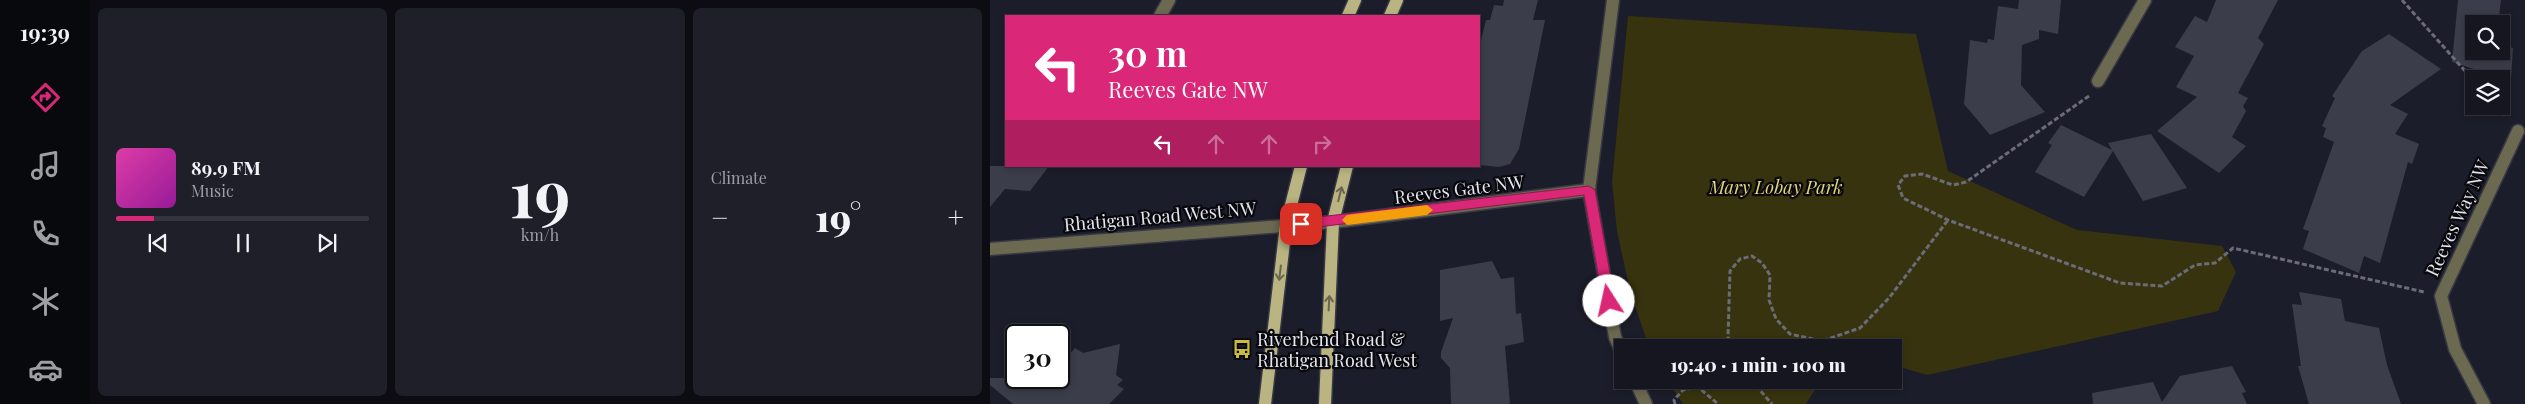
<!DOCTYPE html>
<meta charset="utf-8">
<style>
body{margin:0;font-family:"Playfair Display",serif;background:#1e1f29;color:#f1f3f6;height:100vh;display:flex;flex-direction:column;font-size:19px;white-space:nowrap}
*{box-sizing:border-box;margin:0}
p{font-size:16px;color:#9d9fa5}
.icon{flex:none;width:28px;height:28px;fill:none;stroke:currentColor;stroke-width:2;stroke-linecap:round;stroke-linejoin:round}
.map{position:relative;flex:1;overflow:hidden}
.drawer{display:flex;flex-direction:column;gap:8px;padding:8px;background:#0c0c12;width:900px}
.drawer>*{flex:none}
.hud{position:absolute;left:15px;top:15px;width:475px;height:152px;border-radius:0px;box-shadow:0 2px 8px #0003,0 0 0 1px #34353e;background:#db2777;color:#fff;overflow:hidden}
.buttons{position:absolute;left:1475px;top:15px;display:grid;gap:10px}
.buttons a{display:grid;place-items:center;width:45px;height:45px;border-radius:0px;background:#151620;box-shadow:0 2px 8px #0003,0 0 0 1px #34353e;font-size:25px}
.speed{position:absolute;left:15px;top:324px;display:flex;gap:10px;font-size:25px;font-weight:700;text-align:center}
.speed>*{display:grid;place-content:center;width:65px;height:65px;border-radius:50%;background:#151620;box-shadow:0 2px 8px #0003,0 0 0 1px #34353e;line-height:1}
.speed .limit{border:2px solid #111;border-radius:8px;background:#fff;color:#111}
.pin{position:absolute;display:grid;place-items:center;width:42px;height:42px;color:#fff;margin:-21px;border-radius:10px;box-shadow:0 2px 8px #0006}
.me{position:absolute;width:55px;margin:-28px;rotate:350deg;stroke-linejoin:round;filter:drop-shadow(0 0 4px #0008)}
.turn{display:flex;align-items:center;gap:18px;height:105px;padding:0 20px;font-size:22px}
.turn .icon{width:65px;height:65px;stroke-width:2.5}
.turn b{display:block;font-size:35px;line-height:42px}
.lanes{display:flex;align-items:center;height:48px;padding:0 20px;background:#0003;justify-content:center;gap:25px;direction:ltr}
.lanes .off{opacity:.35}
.big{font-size:38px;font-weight:800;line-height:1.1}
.drawer .widget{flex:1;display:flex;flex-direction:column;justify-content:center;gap:8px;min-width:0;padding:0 18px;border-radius:8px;background:#1e1f29}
.drawer .dial{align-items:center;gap:0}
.dial b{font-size:65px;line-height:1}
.song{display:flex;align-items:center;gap:15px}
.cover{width:60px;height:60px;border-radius:8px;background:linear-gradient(135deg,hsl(320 70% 55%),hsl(300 70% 35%))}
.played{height:5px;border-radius:2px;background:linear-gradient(90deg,#db2777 15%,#34353e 15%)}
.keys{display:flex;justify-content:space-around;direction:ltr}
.heat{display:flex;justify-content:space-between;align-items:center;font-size:28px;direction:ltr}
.drawer .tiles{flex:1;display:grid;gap:8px;grid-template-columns:repeat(3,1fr)}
.trip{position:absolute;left:624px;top:339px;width:288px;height:50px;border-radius:0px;background:#151620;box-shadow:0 2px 8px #0003,0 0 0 1px #34353e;font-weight:800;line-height:50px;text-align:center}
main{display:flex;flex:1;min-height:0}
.menu{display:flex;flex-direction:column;width:90px;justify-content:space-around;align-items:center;background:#08090d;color:#9d9fa5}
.menu .icon{width:35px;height:35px}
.menu .current{color:#db2777}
.menu b{font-size:22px;color:#f1f3f6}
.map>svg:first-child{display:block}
.green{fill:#37330e}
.building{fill:#3c3d4b}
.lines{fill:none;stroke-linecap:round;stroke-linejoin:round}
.minor-casing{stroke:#383945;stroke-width:15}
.major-casing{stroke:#383945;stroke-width:15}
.path{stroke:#6b6c77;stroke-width:3;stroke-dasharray:5 2.5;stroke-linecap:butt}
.minor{stroke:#6b6950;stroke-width:12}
.major{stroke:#b9b481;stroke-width:12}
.oneway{stroke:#69674d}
.route{fill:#db2777;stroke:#8e194d}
.slow{fill:#f59e0b}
.labels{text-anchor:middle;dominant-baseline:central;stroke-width:4.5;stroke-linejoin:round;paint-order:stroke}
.park-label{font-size:18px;font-style:italic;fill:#e0d67d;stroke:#08080d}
.street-label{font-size:18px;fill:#e4e5ee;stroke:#08080d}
.poi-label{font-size:18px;fill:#e4e5ee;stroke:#08080d;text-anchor:start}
</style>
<main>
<nav class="menu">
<b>19:39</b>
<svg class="icon current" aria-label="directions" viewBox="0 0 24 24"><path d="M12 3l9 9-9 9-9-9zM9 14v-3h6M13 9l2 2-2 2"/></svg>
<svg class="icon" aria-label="music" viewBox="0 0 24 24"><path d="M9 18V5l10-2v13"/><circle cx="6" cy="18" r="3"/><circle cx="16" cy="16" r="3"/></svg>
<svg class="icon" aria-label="phone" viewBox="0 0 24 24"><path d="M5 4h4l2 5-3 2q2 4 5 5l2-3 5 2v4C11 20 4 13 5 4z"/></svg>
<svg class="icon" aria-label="climate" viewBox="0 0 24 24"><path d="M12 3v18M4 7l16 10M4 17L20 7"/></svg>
<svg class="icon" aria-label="car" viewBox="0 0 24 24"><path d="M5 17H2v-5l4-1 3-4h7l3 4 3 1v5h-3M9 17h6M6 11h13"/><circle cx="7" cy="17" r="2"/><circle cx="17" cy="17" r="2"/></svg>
</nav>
<section class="drawer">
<div class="tiles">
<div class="widget">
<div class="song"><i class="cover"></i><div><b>89.9 FM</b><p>Music</p></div></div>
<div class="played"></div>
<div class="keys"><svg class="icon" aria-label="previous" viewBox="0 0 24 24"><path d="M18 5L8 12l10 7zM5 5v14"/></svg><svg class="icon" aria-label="pause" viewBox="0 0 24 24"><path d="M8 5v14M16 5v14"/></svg><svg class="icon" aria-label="next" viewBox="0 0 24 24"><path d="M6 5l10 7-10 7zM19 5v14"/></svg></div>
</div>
<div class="widget dial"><b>19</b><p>km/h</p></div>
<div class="widget"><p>Climate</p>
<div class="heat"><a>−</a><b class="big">19°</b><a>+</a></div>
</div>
</div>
</section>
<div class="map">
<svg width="1535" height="404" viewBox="0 0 1535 404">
<rect width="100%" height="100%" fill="#1c1d2a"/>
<!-- green -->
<path class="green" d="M638 16 926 34 958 171 1087 230 1232 246 1246 272 1228 311 937 375 903 365 902 348 659 347 640 291 627 231 622 182Z
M677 380H831L816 404H693Z"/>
<!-- building -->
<path class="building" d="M514 0H548L543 20H555L529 149 520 164 509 167 489 165V48L496 20H500L504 5 513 6Z
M1029 0H1071L1068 34 1049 30V39L1032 45 1031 85 1055 112 1000 135 974 104 980 40 997 43 998 39 1004 40 1008 6 1028 9Z
M1226 0H1288L1268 38 1274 44 1248 93 1258 98 1253 106 1256 111 1242 137 1256 146 1229 173 1167 131 1207 97 1186 87 1204 56 1185 47 1205 16 1217 22Z
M1468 0H1511L1508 24H1484V51H1511V44L1523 48 1521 79H1490V71L1462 62Z
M1399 34 1451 69 1400 105 1418 114 1405 134 1429 144 1422 164 1418 162 1390 263 1374 256 1369 273 1313 249 1319 231 1313 229 1344 142 1333 137 1336 128 1332 126 1345 98 1342 96 1372 51Z
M1071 125 1122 150 1118 143 1161 134 1197 188 1153 201 1123 151 1094 197 1045 172 1062 145 1058 143Z
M0 166H59L40 191 15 189 0 207Z
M502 261 511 279 524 277 526 314 531 313 534 342 515 346 520 404H461L460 368 451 358V352L463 318 450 321V270Z
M1309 292 1351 299 1355 321 1389 328 1397 365 1411 404H1319L1308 366H1311L1302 304 1312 305Z
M130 344 126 375 133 380 127 385 134 389 119 404H23L0 385V378H69V346L80 354 85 348 93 353Z
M1242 366 1256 392 1252 393 1257 404H1103L1102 393 1163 382 1172 402 1190 376Z"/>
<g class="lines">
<!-- minor casing -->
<g class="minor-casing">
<path id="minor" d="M623 0 599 190 625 337 632 353
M170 16 179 0
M1108 81 1155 0
M0 249 343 222 599 190
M645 380 656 404
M1494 404 1465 349 1451 296 1528 131"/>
</g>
<!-- major casing -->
<g class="major-casing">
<path id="major" d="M358 16 365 0
M400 16 407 0
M275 404 296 225 311 166
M335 404 343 222 357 166"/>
</g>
<!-- path -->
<path class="path" d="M1412 0 1484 81
M1099 96 976 182 963 185 932 174 915 176 908 185 913 198 958 220 1130 283 1172 286 1205 265 1225 263 1243 248 1434 292
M1507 106 1516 117
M743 348 738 337 740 271 750 259 762 256 772 263 780 275 779 300 786 319 800 334 832 341 870 328 899 298 958 220
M761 380 782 404
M685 404 684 400 693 390 708 387 728 404"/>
<!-- minor -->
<use href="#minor" class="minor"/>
<!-- major -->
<use href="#major" class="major"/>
</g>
<!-- one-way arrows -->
<defs><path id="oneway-shaft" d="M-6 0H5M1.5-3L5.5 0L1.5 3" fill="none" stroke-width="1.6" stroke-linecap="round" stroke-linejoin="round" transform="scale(1.25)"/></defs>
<g class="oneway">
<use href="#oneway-shaft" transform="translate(350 194) rotate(-76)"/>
<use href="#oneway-shaft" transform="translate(290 273) rotate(97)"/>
<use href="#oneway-shaft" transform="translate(339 303) rotate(-87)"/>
</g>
<!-- route -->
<path class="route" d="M599 186 605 190 625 301 619 306 613 301 594 195 311 229 306 224 311 219Z"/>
<!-- slow -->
<path class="slow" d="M437 205 443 210 437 215 357 225 352 220 357 215Z"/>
<!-- icons -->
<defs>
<g id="bus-bare" transform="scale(1.5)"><path d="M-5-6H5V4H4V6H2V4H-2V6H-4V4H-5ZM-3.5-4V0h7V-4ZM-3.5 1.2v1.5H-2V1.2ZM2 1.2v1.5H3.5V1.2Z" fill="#c9bb3b" stroke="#08080d" stroke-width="2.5" paint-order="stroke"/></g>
</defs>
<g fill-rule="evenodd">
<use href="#bus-bare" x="252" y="349"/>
</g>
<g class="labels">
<!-- park labels -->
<g class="park-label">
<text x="786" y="187">Mary Lobay Park</text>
</g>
<!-- street labels -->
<g class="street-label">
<text transform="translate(469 189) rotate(-7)">Reeves Gate NW</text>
<text transform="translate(170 216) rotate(-5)">Rhatigan Road West NW</text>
<text transform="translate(1467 218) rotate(-65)">Reeves Way NW</text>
</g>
<!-- poi labels -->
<g class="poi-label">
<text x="267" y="339">Riverbend Road &amp;<tspan x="267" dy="21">Rhatigan Road West</tspan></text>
</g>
</g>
</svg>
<div class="buttons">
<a><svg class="icon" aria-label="search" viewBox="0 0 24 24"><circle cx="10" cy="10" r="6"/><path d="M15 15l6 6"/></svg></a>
<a><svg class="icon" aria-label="layers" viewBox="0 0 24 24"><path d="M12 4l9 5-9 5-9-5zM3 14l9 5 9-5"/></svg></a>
</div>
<div class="speed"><div class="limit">30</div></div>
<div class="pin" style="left:311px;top:224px;background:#d93025"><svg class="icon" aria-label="arrive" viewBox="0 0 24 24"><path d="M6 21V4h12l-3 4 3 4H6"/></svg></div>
<svg class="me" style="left:619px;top:301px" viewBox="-20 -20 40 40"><circle r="19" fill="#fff"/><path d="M0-13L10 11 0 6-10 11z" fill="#db2777"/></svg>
<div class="trip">19:40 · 1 min · 100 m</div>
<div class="hud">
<div class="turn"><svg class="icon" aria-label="left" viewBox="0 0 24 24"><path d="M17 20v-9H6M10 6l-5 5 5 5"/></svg><div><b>30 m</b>Reeves Gate NW</div></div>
<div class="lanes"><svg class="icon" aria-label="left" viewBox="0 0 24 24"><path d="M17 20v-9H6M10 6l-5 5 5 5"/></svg><svg class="icon off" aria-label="ahead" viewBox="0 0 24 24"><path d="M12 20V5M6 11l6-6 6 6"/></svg><svg class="icon off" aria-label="ahead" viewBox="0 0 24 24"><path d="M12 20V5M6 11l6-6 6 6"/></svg><svg class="icon off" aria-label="right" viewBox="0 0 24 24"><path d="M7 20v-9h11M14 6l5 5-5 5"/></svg></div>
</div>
</div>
</main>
